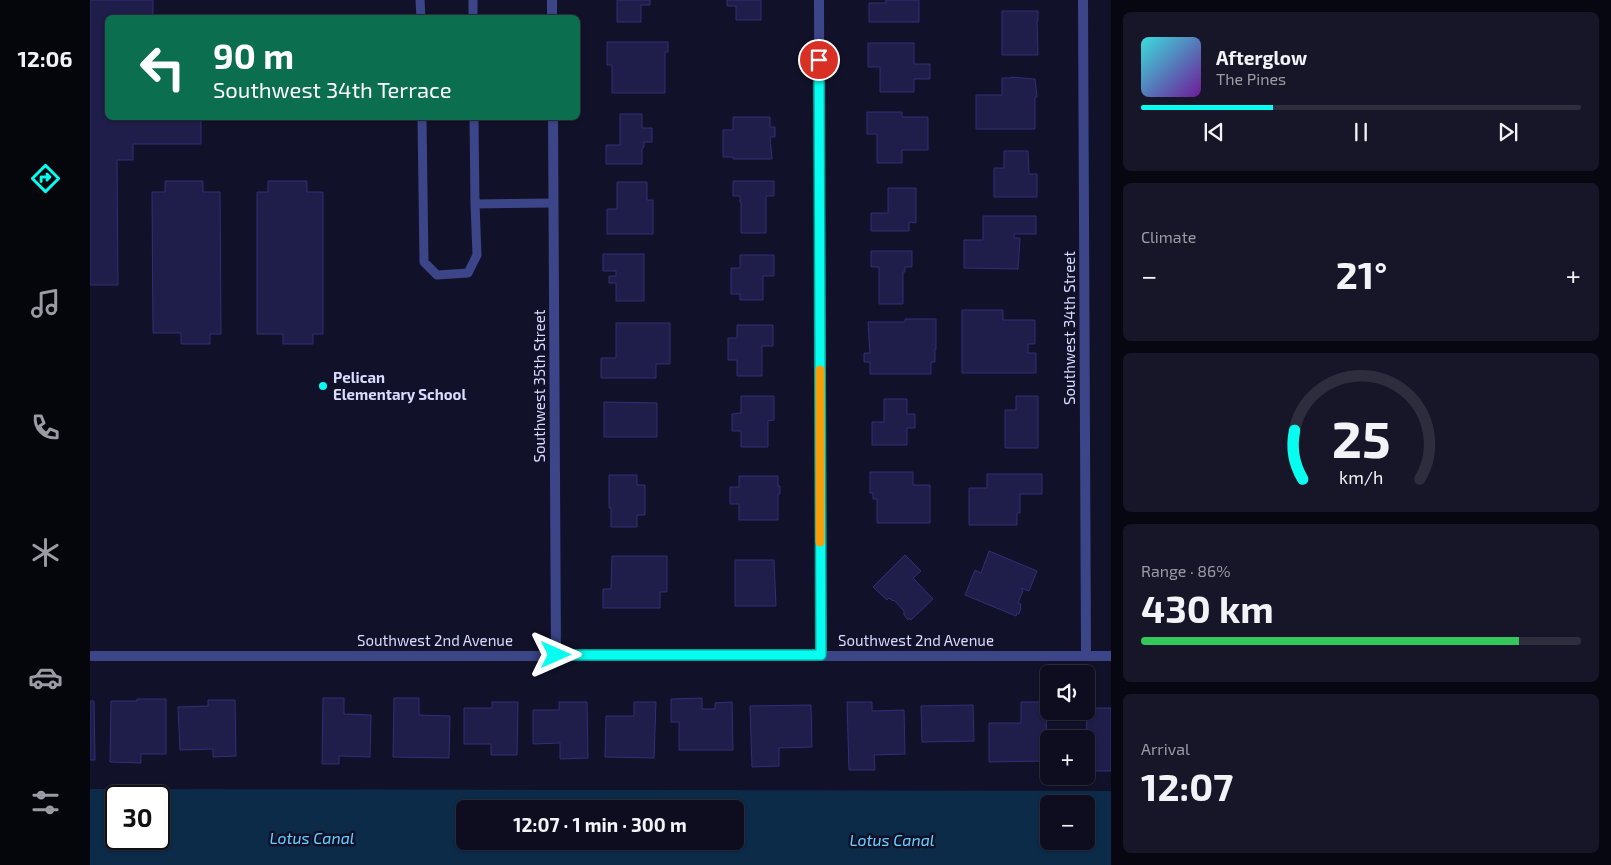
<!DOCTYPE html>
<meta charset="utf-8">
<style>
body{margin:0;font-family:"Exo 2",sans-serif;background:#161628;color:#f1f3f6;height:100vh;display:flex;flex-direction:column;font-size:19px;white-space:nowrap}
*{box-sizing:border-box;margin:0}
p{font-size:16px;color:#9a9ca4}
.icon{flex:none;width:28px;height:28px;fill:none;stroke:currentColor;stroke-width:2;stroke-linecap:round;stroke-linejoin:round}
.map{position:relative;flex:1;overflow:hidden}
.panel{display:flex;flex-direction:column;gap:12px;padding:12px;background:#070711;width:500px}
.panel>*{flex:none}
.guide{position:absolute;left:15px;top:15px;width:475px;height:105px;border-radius:8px;box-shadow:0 1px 4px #0004,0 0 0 1px #2d2d3d;background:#0b6e4f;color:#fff;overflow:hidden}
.controls{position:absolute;left:950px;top:665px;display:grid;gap:10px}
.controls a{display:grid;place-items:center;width:55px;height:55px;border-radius:8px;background:#0d0d1f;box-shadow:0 1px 4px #0004,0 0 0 1px #2d2d3d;font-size:25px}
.speed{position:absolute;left:15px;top:785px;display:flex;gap:10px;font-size:25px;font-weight:700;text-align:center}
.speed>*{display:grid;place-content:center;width:65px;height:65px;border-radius:50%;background:#0d0d1f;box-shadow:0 1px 4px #0004,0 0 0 1px #2d2d3d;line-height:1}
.speed .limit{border:2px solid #111;border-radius:8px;background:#fff;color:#111}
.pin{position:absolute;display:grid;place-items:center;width:42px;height:42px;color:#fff;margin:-21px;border:2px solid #fff;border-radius:50%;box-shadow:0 1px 5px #0007}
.me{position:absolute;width:55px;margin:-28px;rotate:90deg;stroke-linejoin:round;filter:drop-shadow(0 0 4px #0008)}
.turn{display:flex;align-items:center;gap:18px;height:105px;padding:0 25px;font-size:22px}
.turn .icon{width:65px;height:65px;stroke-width:2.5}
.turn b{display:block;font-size:35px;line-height:42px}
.big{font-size:38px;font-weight:700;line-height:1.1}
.panel .tile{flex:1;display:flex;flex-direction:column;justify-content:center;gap:8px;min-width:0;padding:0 18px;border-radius:8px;background:#161628}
.panel .dial{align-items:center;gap:0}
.dial svg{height:130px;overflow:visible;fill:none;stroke:#2d2d3d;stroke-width:7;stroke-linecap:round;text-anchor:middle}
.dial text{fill:#f1f3f6;stroke:none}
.song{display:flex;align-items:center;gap:15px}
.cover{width:60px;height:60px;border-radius:8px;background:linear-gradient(135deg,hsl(180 70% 55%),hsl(280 70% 35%))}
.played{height:5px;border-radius:2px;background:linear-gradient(90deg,#07fdef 30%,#2d2d3d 30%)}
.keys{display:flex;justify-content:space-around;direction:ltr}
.heat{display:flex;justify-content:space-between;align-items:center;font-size:28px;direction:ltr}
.charge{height:8px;border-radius:4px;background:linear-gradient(90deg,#34c759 86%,#2d2d3d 0)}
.trip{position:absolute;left:366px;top:800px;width:288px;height:50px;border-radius:8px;background:#0d0d1f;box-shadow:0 1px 4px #0004,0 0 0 1px #2d2d3d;font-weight:700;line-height:50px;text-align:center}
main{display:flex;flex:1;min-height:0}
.dock{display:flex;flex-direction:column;width:90px;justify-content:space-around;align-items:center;background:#05050c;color:#9a9ca4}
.dock .icon{width:35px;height:35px}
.dock .current{color:#07fdef}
.dock b{font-size:22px;color:#f1f3f6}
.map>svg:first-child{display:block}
.water{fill:#0b2b48;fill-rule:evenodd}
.building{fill:#1f1d4a;stroke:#322f76}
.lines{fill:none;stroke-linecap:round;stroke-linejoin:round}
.service{stroke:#3c4588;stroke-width:9}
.minor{stroke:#3c4588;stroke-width:10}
.route-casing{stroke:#05a49b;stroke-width:12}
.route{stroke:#07fdef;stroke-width:9}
.slow{stroke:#f59e0b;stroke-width:9}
.poi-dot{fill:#07fdef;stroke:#111129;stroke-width:2}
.labels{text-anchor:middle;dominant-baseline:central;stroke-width:5;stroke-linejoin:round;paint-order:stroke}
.street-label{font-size:15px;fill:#d9dbff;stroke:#111129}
.poi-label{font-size:15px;font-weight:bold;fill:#d9dbff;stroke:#111129;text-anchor:start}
.water-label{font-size:16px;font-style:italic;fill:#68d0fe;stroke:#111129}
</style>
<main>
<nav class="dock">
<b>12:06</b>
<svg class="icon current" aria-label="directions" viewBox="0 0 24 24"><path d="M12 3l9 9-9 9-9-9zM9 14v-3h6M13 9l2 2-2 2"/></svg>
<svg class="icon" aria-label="music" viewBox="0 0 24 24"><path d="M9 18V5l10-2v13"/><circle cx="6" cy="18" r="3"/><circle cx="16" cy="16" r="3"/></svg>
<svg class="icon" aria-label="phone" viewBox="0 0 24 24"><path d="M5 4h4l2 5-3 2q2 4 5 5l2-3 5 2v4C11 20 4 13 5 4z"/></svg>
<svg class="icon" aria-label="climate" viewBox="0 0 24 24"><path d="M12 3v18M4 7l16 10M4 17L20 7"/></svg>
<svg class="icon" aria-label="car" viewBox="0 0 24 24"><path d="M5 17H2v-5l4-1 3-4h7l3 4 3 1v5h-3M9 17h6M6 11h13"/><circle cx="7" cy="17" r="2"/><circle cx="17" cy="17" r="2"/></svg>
<svg class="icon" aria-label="filters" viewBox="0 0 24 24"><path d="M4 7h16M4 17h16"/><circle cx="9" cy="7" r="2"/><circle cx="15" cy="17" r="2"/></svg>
</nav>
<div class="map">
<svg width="1021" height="865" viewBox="0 0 1021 865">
<rect width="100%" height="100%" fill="#111129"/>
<!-- water -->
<path class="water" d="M0 789 1021 791V865H0ZM26 796H69V839H26ZM959 804H996V841H959ZM375 809H645V841H375Z"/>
<!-- building -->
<path class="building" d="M0 0H63V18H18V118H111V144H43V160H27L28 285H0Z
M527 0H560V5H551V22H527Z
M637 0H671V20H646V6H637Z
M796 0H829V22H779V3H796Z
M912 11H948V21H947L948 55H912Z
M517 42H578V52H575V93H522V65H517Z
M778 43H824V64H840V79H824V92H790V67H778Z
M921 77 945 79 947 97H945V129H886V95H912V78H921Z
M777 112H812V117H838V150H812V163H787V134H777Z
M530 114H552V128H562V142H554V147L552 149V164H516V145H530Z
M643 117H680V127H685V137H680L682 159H643V157H633V130H643Z
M914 151H938L939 174H947V197H904V168H914Z
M75 181H113V192H130L131 334H120V344H91V333H63L62 192H75Z
M178 181H217V192H233V334H223V344H193V334H167V192H178Z
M643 181H684V196H676V233H651V202H650V196H643Z
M527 182H557V200H563V234H517V209H527Z
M798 188H826V223L819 222V231H781V213H798Z
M893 216H946V234H924V238H930L928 269 874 268V240H893Z
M781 251H822V267H815V272H813V304H789V267H781Z
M513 254H554V301H526V283H519V276H526V271H513Z
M650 255H684V276H673V300H650V294H641V268H650Z
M872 310H913V320H945V344H938V353H946V373H872Z
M815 319H846V349H845V362H841V374H780V362H774V353H780L778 322H815Z
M526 323H580V364H566V378H511V358H526Z
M647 325H683V346H672V376H647V360H638V338H647Z
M651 396H684V420L678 421V447H651V431H642V414L651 413Z
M926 396H948V448H915V410H926Z
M794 399H817V414H825V428H817V445H782V422H794Z
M514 402 567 403V437H514Z
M780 472H823V485H840V523H787V499H783V493H780Z
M897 474H952V494H930V513H927V525H879V488H897Z
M519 475H547V485H555V515H547V527H521V508H519Z
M649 476H688V486H690V494H688V520H649V504H640V487H649Z
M899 551 947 571 939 591 931 588 933 591 928 603 931 604 930 607 931 608 929 614 927 613 926 616 875 595 885 570 891 573Z
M815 555 831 571 823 578 843 599 821 620 819 618 818 620 814 615V611L804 600 803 601 799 598 797 600 783 587Z
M522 556H577V592H570V608H513V589H521Z
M645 560H684L686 606H645Z
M233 698H254V714L281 715 280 757 249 756V764H232Z
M304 698H329V715L360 716 359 758 303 757Z
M612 698V709H625V703L642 702 643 750H589V722H581V699Z
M47 699H76V754H51V763L20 762 21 701H47Z
M118 700H145L146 756 123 757V749L90 750 88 707 118 706Z
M0 701H4L5 760H0Z
M402 702H428L427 755H401V744H374V708H402Z
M469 702H497L498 758 470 759V743L443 744V710H469Z
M544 702H566L564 758 515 757 516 716H544Z
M757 702H782V711L814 710 815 754 784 755 785 770H759Z
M931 702H956L957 761 899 762V723H931Z
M721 705 722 747 689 748V766L662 767 660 706Z
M883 705 884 741 832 742 831 706Z
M997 708H1021V771H1001V757H996Z"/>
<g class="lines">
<!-- service -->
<path class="service" d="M330 0 331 18
M383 0V18
M332 118 334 262 347 275 378 273 387 255 385 204
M384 118 385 204 463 203"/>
<!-- minor -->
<path class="minor" d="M462 0V18
M729 0 731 655
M993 0 996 656
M463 118 466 655
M0 656H1021"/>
</g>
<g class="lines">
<!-- route casing -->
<g class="route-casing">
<path id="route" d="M466 655H731L729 60"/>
</g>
<!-- route -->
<use href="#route" class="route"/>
<!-- slow -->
<path class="slow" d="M730 370V542"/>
</g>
<!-- markers -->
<circle class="poi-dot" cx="233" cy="386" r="5"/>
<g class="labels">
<!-- street labels -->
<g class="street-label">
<text transform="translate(979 328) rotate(-90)">Southwest 34th Street</text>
<text transform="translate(449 386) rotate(-90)">Southwest 35th Street</text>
<text x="345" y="640">Southwest 2nd Avenue</text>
<text x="826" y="640">Southwest 2nd Avenue</text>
</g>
<!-- poi labels -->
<g class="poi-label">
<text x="243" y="377">Pelican<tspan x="243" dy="17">Elementary School</tspan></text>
</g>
<!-- water labels -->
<g class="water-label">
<text x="222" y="837">Lotus Canal</text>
<text x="802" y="839">Lotus Canal</text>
</g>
</g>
</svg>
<div class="controls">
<a><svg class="icon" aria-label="sound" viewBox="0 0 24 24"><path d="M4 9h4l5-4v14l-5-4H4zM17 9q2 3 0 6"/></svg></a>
<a>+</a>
<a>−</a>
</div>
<div class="speed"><div class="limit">30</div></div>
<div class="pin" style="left:729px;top:60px;background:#d93025"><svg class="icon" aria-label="arrive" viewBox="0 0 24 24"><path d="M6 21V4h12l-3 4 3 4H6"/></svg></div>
<svg class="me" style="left:466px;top:655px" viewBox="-20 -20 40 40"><path d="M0-17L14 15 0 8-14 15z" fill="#07fdef" stroke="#fff" stroke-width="4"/></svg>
<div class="trip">12:07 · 1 min · 300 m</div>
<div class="guide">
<div class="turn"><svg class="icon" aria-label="left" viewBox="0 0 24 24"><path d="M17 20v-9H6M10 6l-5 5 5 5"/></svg><div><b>90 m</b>Southwest 34th Terrace</div></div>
</div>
</div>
<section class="panel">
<div class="tile">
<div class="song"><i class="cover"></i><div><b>Afterglow</b><p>The Pines</p></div></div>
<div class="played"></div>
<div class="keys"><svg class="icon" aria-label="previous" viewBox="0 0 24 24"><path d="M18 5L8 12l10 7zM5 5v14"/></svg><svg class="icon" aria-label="pause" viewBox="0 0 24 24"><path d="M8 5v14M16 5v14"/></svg><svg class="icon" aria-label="next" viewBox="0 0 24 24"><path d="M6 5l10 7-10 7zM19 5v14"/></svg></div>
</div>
<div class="tile"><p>Climate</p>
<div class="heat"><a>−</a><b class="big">21°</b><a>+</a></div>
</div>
<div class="tile dial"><svg viewBox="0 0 100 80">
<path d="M14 69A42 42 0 1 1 86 69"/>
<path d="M14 69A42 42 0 0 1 9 39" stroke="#07fdef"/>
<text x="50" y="56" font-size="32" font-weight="700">25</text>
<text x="50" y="72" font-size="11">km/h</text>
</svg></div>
<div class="tile"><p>Range · 86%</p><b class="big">430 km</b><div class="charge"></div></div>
<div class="tile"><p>Arrival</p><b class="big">12:07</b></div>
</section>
</main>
